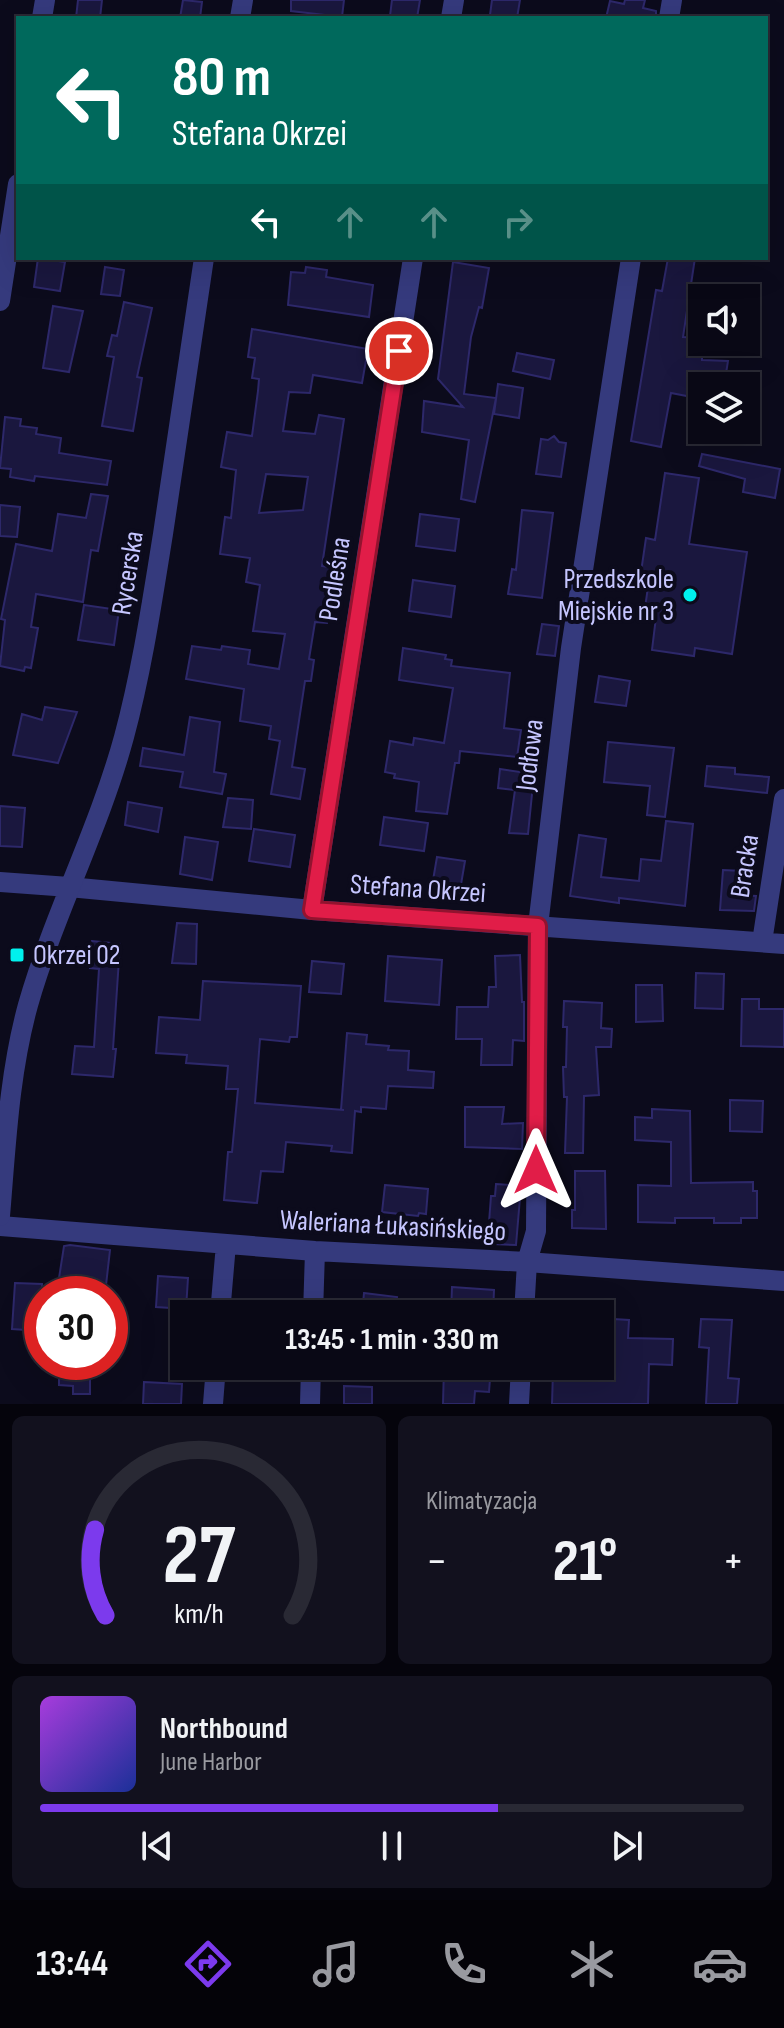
<!DOCTYPE html>
<html lang="pl">
<meta charset="utf-8">
<style>
body{margin:0;font-family:"Sofia Sans Condensed",sans-serif;background:#12111e;color:#f1f3f6;height:100vh;display:flex;flex-direction:column;font-size:30px;white-space:nowrap}
*{box-sizing:border-box;margin:0}
p{font-size:26px;color:#999aa0}
.icon{flex:none;width:44px;height:44px;fill:none;stroke:currentColor;stroke-width:2;stroke-linecap:round;stroke-linejoin:round}
.map{position:relative;height:1404px;overflow:hidden}
.details{display:flex;flex-direction:column;gap:12px;padding:12px;background:#05040c;flex:1}
.details>*{flex:none}
.banner{position:absolute;left:16px;top:16px;width:752px;height:244px;border-radius:0px;box-shadow:0 8px 32px #0002,0 0 0 2px #292934;background:#00695c;color:#fff;overflow:hidden}
.controls{position:absolute;left:688px;top:284px;display:grid;gap:16px}
.controls a{display:grid;place-items:center;width:72px;height:72px;border-radius:0px;background:#090815;box-shadow:0 8px 32px #0002,0 0 0 2px #292934;font-size:40px}
.speed{position:absolute;left:24px;top:1276px;display:flex;gap:16px;font-size:40px;font-weight:700;text-align:center}
.speed>*{display:grid;place-content:center;width:104px;height:104px;border-radius:50%;background:#090815;box-shadow:0 8px 32px #0002,0 0 0 2px #292934;line-height:1}
.speed .limit{border:12px solid #d22;background:#fff;color:#111}
.pin{position:absolute;display:grid;place-items:center;width:68px;height:68px;color:#fff;margin:-34px;border:4px solid #fff;border-radius:50%;box-shadow:0 2px 8px #0007}
.me{position:absolute;width:88px;margin:-44px;rotate:0deg;stroke-linejoin:round;filter:drop-shadow(0 0 6px #0008)}
.turn{display:flex;align-items:center;gap:28px;height:168px;padding:0 24px;font-size:36px}
.turn .icon{width:104px;height:104px;stroke-width:2.5}
.turn b{display:block;font-size:56px;line-height:68px}
.lanes{display:flex;align-items:center;height:76px;padding:0 24px;background:#0003;justify-content:center;gap:40px;direction:ltr}
.lanes .off{opacity:.35}
.big{font-size:60px;font-weight:700;line-height:1.1}
.details .card{flex:1;display:flex;flex-direction:column;justify-content:center;gap:12px;min-width:0;padding:0 28px;border-radius:12px;background:#12111e}
.details .dial{align-items:center;gap:0}
.dial svg{height:208px;overflow:visible;fill:none;stroke:#292934;stroke-width:7;stroke-linecap:round;text-anchor:middle}
.dial text{fill:#f1f3f6;stroke:none}
.song{display:flex;align-items:center;gap:24px}
.cover{width:96px;height:96px;border-radius:12px;background:linear-gradient(135deg,hsl(280 70% 55%),hsl(230 70% 35%))}
.played{height:8px;border-radius:4px;background:linear-gradient(90deg,#7c3aed 65%,#292934 65%)}
.keys{display:flex;justify-content:space-around;direction:ltr}
.heat{display:flex;justify-content:space-between;align-items:center;font-size:44px;direction:ltr}
.details .tiles{flex:1;display:grid;gap:12px;grid-template-columns:1fr 1fr}
.card:last-child{grid-column:span 2}
.trip{position:absolute;left:170px;top:1300px;width:444px;height:80px;border-radius:0px;background:#090815;box-shadow:0 8px 32px #0002,0 0 0 2px #292934;font-weight:700;line-height:80px;text-align:center}
.menu{display:flex;height:128px;justify-content:space-around;align-items:center;background:#040308;color:#999aa0}
.menu .icon{width:56px;height:56px}
.menu .active{color:#7c3aed}
.menu b{font-size:36px;color:#f1f3f6}
.map>svg:first-child{display:block}
.building{fill:#1a173e;stroke:#2d286a;stroke-width:2;fill-rule:evenodd}
.lines{fill:none;stroke-linecap:round;stroke-linejoin:round}
.minor{stroke:#353a7d;stroke-width:20}
.tertiary{stroke:#353a7d;stroke-width:20}
.route-casing{stroke:#92132f;stroke-width:20}
.route{stroke:#e11d48;stroke-width:14}
.poi-dot{fill:#00f1ed;stroke:#0c0b1c;stroke-width:3}
.labels{text-anchor:middle;dominant-baseline:central;stroke-width:8;stroke-linejoin:round;paint-order:stroke}
.street-label{font-size:28px;fill:#c6c6ff;stroke:#0c0b1c}
.poi-label{font-size:28px;fill:#c6c6ff;stroke:#0c0b1c;text-anchor:end}
</style>
<div class="map">
<svg width="784" height="1404" viewBox="0 0 784 1404">
<rect width="100%" height="100%" fill="#0c0b1c"/>
<!-- building -->
<path class="building" d="M78 0H102L100 18H76Z
M183 0 202 2 200 18H180Z
M291 0H344L342 17 291 11Z
M392 0H420L417 18 390 16Z
M492 0H520L517 18H494V15H490Z
M625 0H645L643 8 656 11V18H606L610 1 624 4Z
M38 258 65 262 60 291 34 287Z
M668 258H695L683 337 702 338V360L728 361 724 386H702V399L671 393 661 447 631 441 656 290 662 291Z
M453 262 489 268 482 308 479 307 471 337 464 394 496 398 475 502 461 499 469 440 422 432 424 401 463 407 438 379Z
M105 267 124 270 120 296 101 294Z
M306 267 327 270 326 277 373 285 369 317 288 305 291 272 305 273Z
M124 302 152 308 137 377 142 378 133 431 102 426 114 357 107 356 112 335 117 336Z
M53 306 83 311 69 372 43 368Z
M252 329 368 349 362 383 313 375 310 393 289 392 283 431 315 434 319 415 344 419 322 566 334 568 327 623 315 622 309 659 314 660 311 681H305L292 767 305 769 300 799 271 794 280 741 269 739 271 726 240 721 244 689 186 679 192 646 221 650 222 646 250 650 248 664 279 669 285 634 253 631 260 585 246 582 250 558 220 554 225 517 231 518 236 470 221 467 227 432 252 436 258 391 259 379 252 378 255 358 248 357ZM266 474 308 477 303 510 259 513Z
M517 353 554 360 550 379 513 371Z
M498 384 523 388 519 418 494 414Z
M5 417 21 419 20 426 37 428 36 434 61 438 59 453 111 461 107 485 35 476 34 481 10 477 11 469 0 468Z
M554 436 559 442 566 443 561 477 536 474 541 439 548 440Z
M702 454 780 469 775 498 743 492 745 479 699 466Z
M665 473 699 478 689 544 747 552 732 654 695 648 694 656 652 650 656 617 644 615 650 573 641 572 646 538 655 540Z
M91 494 108 496 98 551 91 550 83 602 36 594 31 627 38 628 31 668 25 667 24 671 0 666 5 620 1 619 16 544 52 551 58 514 86 518Z
M0 505 20 507 17 537 0 536Z
M522 510 553 513 542 598 508 594 512 569 516 570Z
M420 514 459 519 455 551 416 546Z
M413 580 455 586 451 617 409 611Z
M84 605 119 610 114 645 78 640Z
M542 624 559 626 555 656 537 654Z
M403 648 446 655 445 659 452 660 451 666 510 673 504 728 521 730 517 757 460 751 459 763H455L447 814 416 811 419 782 394 778 395 774 385 772 390 741 413 745 414 738 444 743 453 688 399 680Z
M599 676 630 681 626 706 595 702Z
M45 707 77 712 58 763 13 755 22 714 42 720Z
M190 717 220 722 214 772 226 774 222 794 180 787 183 772 140 766 143 748 184 755Z
M608 742 674 748 665 817 647 815 650 786 604 782Z
M707 766 735 768V774L769 777 767 793 705 786Z
M500 769 534 774 528 834 509 833 515 790 498 788Z
M228 798 253 800 251 829 223 827Z
M128 802 162 808 158 832 125 825Z
M0 806 25 808 22 847 0 846Z
M384 817 428 823 424 851 380 845Z
M666 821 693 824 685 906 619 898V903L570 896 579 835 606 839 601 877 639 881 641 859 661 861Z
M254 829 295 835 290 867 249 861Z
M185 837 218 842 212 880 180 874Z
M437 857 465 861 459 896 431 892Z
M723 870 742 871 740 895 756 896 754 911 720 910Z
M177 923 197 924 196 964 172 963Z
M92 941 120 944 113 1049H116L113 1077 72 1074 75 1046 94 1047 99 969 90 968Z
M520 955 522 1002H524V1041L513 1040 512 1065H481L482 1039H456L457 1007H488L489 987H496L495 956Z
M388 956 442 960 439 1005 385 1001Z
M312 961 344 964 341 994 309 992Z
M696 973 724 974 723 1009 695 1008Z
M203 981 301 986 297 1037H290L289 1042 260 1039 255 1103 344 1110H341L347 1033 367 1035 366 1044 389 1046 388 1050 409 1051 408 1070 434 1072 433 1088 388 1086 386 1109 361 1107V1112L355 1111 352 1153 331 1151 332 1146 286 1142 283 1172 261 1171 257 1203 224 1200 228 1152H232L238 1089H226L228 1066 186 1063 187 1055 156 1053 159 1017 200 1020Z
M636 985H662L663 1021 636 1022Z
M742 999H759V1009H784V1047L741 1046Z
M564 1001 602 1003 601 1028 612 1029 611 1047H596L599 1095 584 1096 583 1153H565L567 1097H564L563 1067H566L567 1027H563Z
M730 1100 763 1101 762 1132 730 1131Z
M465 1107H504L502 1124 523 1123 522 1149 465 1147Z
M652 1109 690 1111 691 1183 753 1182V1191H757V1218H741V1223H714V1218H675V1223L638 1222V1185L671 1186V1142L635 1140V1117L652 1118Z
M575 1171H605L606 1229 572 1228V1210H575Z
M496 1184 521 1186 516 1245 493 1244V1237L488 1236 491 1196H495Z
M385 1185 428 1189 426 1214 419 1213 418 1216 382 1212Z
M70 1245 110 1250 105 1294 57 1291 64 1246Z
M158 1276 188 1278 186 1309 156 1307Z
M15 1283 42 1284 41 1331 12 1329Z
M452 1287 494 1290 493 1314H451Z
M364 1293 397 1297 395 1314H362Z
M613 1319 629 1320 628 1338 673 1339 672 1365 649 1364 648 1404H552L553 1371 600 1373V1338H612Z
M701 1319 732 1320 728 1378 739 1379 737 1404H706L709 1348 699 1347Z
M59 1362H90V1394H73V1386L59 1385Z
M444 1366H491L489 1392 475 1391 474 1404H443Z
M144 1382 182 1384 181 1404H143Z
M344 1386 372 1387V1404H344Z"/>
<g class="lines">
<!-- minor -->
<path class="minor" d="M42 18 45 0
M451 18 454 0
M669 18 672 0
M0 301 18 184
M69 887 312 910 784 944
M312 910 413 258
M762 942 784 799
M0 1226 315 1251 527 1262 784 1281
M220 1314 226 1244
M313 1314 315 1251
M524 1314 527 1262 536 1231 538 926 571 648 631 258
M213 1404 216 1366
M310 1404 311 1366
M519 1404 521 1366"/>
<!-- tertiary -->
<path class="tertiary" d="M240 18 243 0
M0 882 69 887
M0 1216C6 1145 9 1074 28 1005 54 914 99 829 124 737 142 670 152 602 163 534 177 442 190 350 204 258"/>
</g>
<g class="lines">
<!-- route casing -->
<g class="route-casing">
<path id="route" d="M399 351 312 910 538 926 536 1170"/>
</g>
<!-- route -->
<use href="#route" class="route"/>
</g>
<!-- markers -->
<g class="poi-dot">
<circle cx="690" cy="595" r="8"/>
<rect x="9" y="947" width="16" height="16" rx="4"/>
</g>
<g class="labels">
<!-- street labels -->
<g class="street-label">
<text transform="translate(128 573) rotate(-81)">Rycerska</text>
<text transform="translate(335 579) rotate(-81)">Podleśna</text>
<text transform="translate(530 755) rotate(-83)">Jodłowa</text>
<text transform="translate(745 866) rotate(-81)">Bracka</text>
<text transform="translate(418 889) rotate(4)">Stefana Okrzei</text>
<text transform="translate(393 1226) rotate(3)">Waleriana Łukasińskiego</text>
</g>
<!-- poi labels -->
<g class="poi-label">
<text x="674" y="579">Przedszkole<tspan x="674" dy="32">Miejskie nr 3</tspan></text>
<text x="33" y="955" text-anchor="start">Okrzei 02</text>
</g>
</g>
</svg>
<div class="controls">
<a><svg class="icon" aria-label="sound" viewBox="0 0 24 24"><path d="M4 9h4l5-4v14l-5-4H4zM17 9q2 3 0 6"/></svg></a>
<a><svg class="icon" aria-label="layers" viewBox="0 0 24 24"><path d="M12 4l9 5-9 5-9-5zM3 14l9 5 9-5"/></svg></a>
</div>
<div class="speed"><div class="limit">30</div></div>
<div class="pin" style="left:399px;top:351px;background:#d93025"><svg class="icon" aria-label="arrive" viewBox="0 0 24 24"><path d="M6 21V4h12l-3 4 3 4H6"/></svg></div>
<svg class="me" style="left:536px;top:1170px" viewBox="-20 -20 40 40"><path d="M0-17L14 15 0 8-14 15z" fill="#e11d48" stroke="#fff" stroke-width="4"/></svg>
<div class="trip">13:45 · 1 min · 330 m</div>
<div class="banner">
<div class="turn"><svg class="icon" aria-label="left" viewBox="0 0 24 24"><path d="M17 20v-9H6M10 6l-5 5 5 5"/></svg><div><b>80 m</b>Stefana Okrzei</div></div>
<div class="lanes"><svg class="icon" aria-label="left" viewBox="0 0 24 24"><path d="M17 20v-9H6M10 6l-5 5 5 5"/></svg><svg class="icon off" aria-label="ahead" viewBox="0 0 24 24"><path d="M12 20V5M6 11l6-6 6 6"/></svg><svg class="icon off" aria-label="ahead" viewBox="0 0 24 24"><path d="M12 20V5M6 11l6-6 6 6"/></svg><svg class="icon off" aria-label="right" viewBox="0 0 24 24"><path d="M7 20v-9h11M14 6l5 5-5 5"/></svg></div>
</div>
</div>
<section class="details">
<div class="tiles">
<div class="card dial"><svg viewBox="0 0 100 80">
<path d="M14 69A42 42 0 1 1 86 69"/>
<path d="M14 69A42 42 0 0 1 10 36" stroke="#7c3aed"/>
<text x="50" y="56" font-size="32" font-weight="700">27</text>
<text x="50" y="72" font-size="11">km/h</text>
</svg></div>
<div class="card"><p>Klimatyzacja</p>
<div class="heat"><a>−</a><b class="big">21°</b><a>+</a></div>
</div>
<div class="card">
<div class="song"><i class="cover"></i><div><b>Northbound</b><p>June Harbor</p></div></div>
<div class="played"></div>
<div class="keys"><svg class="icon" aria-label="previous" viewBox="0 0 24 24"><path d="M18 5L8 12l10 7zM5 5v14"/></svg><svg class="icon" aria-label="pause" viewBox="0 0 24 24"><path d="M8 5v14M16 5v14"/></svg><svg class="icon" aria-label="next" viewBox="0 0 24 24"><path d="M6 5l10 7-10 7zM19 5v14"/></svg></div>
</div>
</div>
</section>
<nav class="menu">
<b>13:44</b>
<svg class="icon active" aria-label="directions" viewBox="0 0 24 24"><path d="M12 3l9 9-9 9-9-9zM9 14v-3h6M13 9l2 2-2 2"/></svg>
<svg class="icon" aria-label="music" viewBox="0 0 24 24"><path d="M9 18V5l10-2v13"/><circle cx="6" cy="18" r="3"/><circle cx="16" cy="16" r="3"/></svg>
<svg class="icon" aria-label="phone" viewBox="0 0 24 24"><path d="M5 4h4l2 5-3 2q2 4 5 5l2-3 5 2v4C11 20 4 13 5 4z"/></svg>
<svg class="icon" aria-label="climate" viewBox="0 0 24 24"><path d="M12 3v18M4 7l16 10M4 17L20 7"/></svg>
<svg class="icon" aria-label="car" viewBox="0 0 24 24"><path d="M5 17H2v-5l4-1 3-4h7l3 4 3 1v5h-3M9 17h6M6 11h13"/><circle cx="7" cy="17" r="2"/><circle cx="17" cy="17" r="2"/></svg>
</nav>
